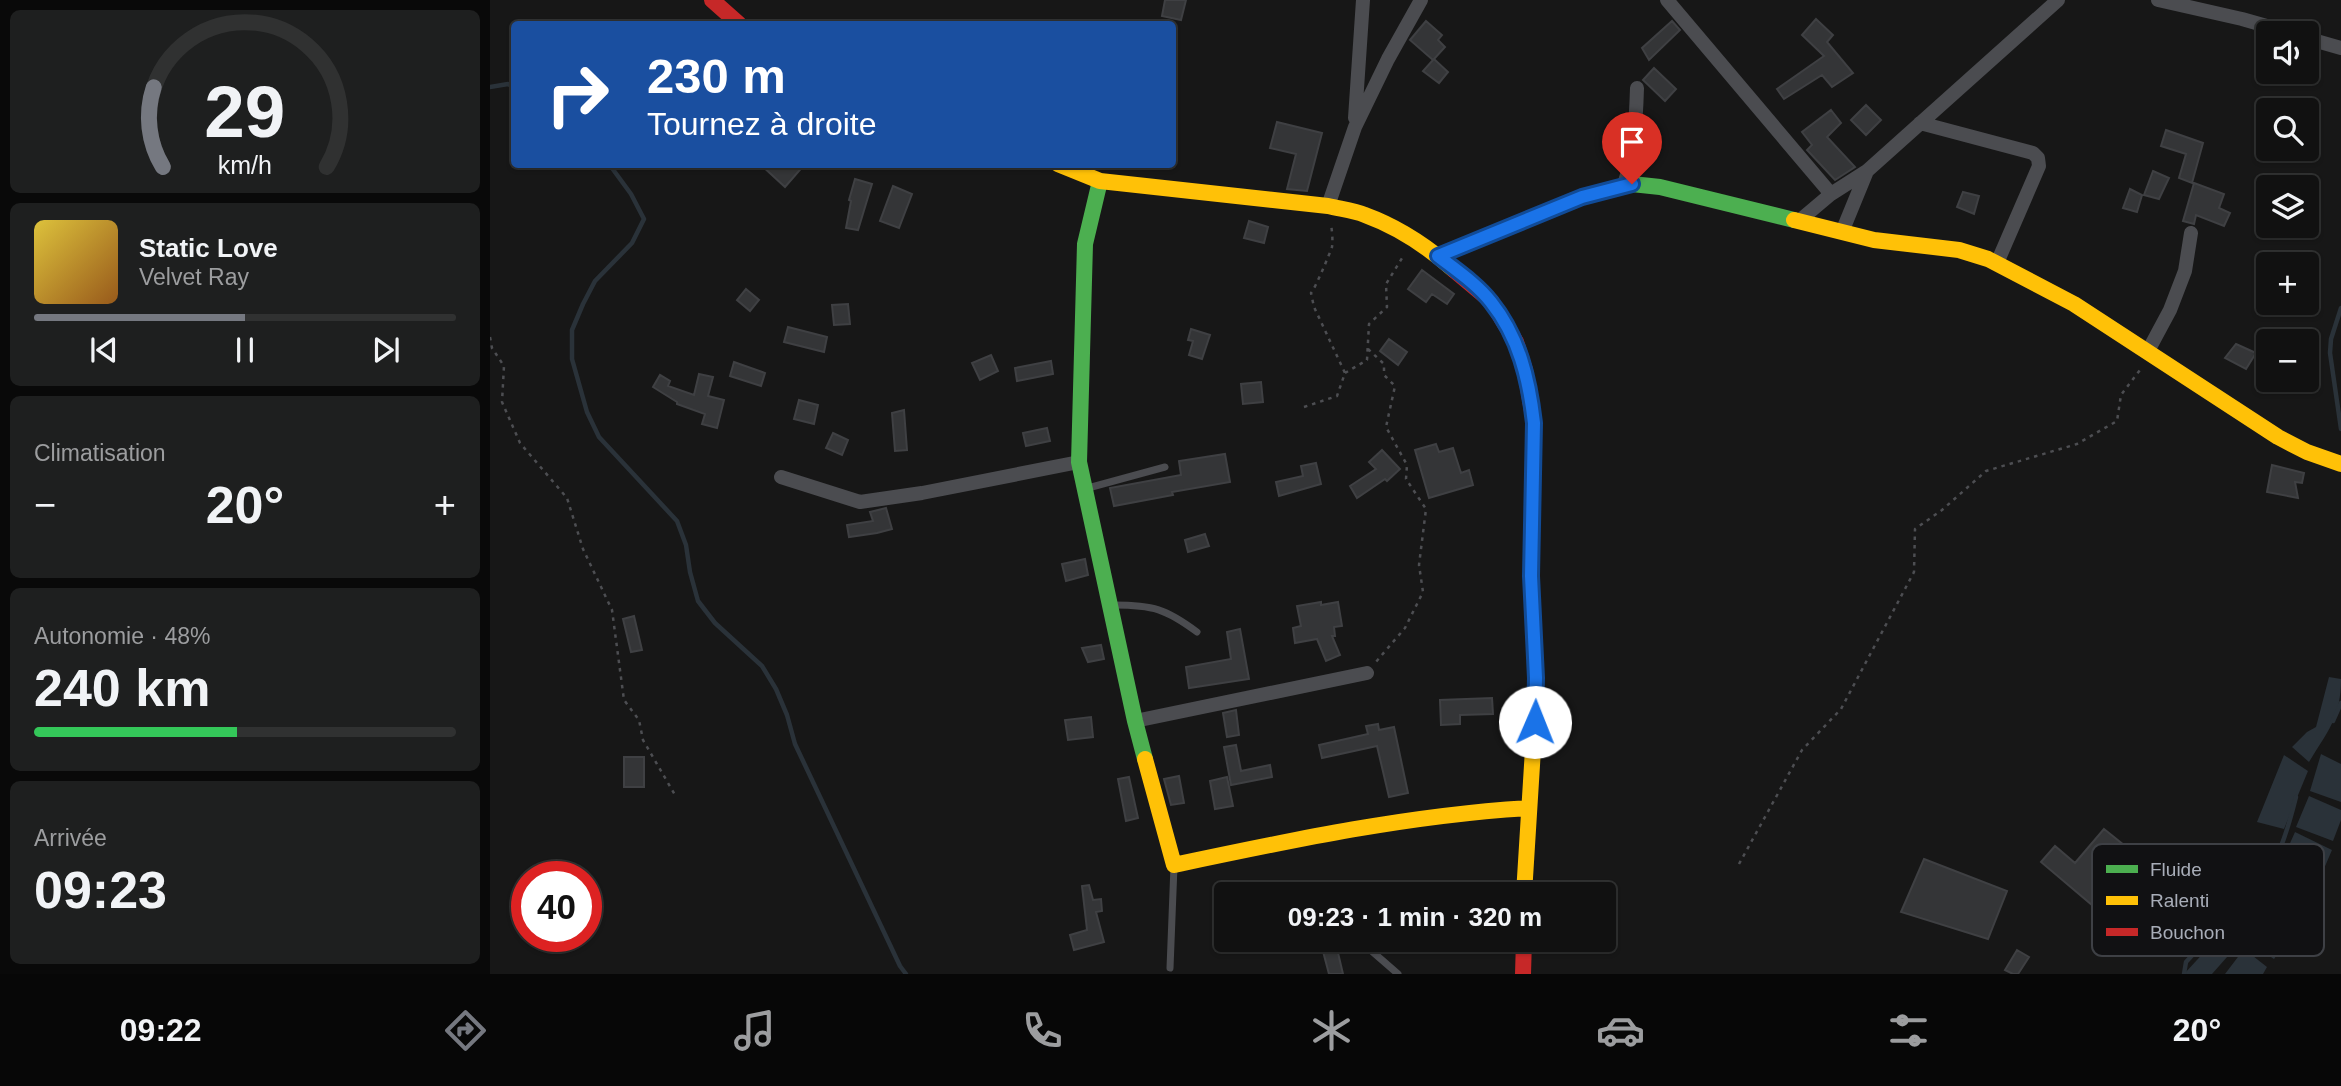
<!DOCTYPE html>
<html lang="fr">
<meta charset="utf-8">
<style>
body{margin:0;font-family:Arial,sans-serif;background:#1e1f1f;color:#f1f3f6;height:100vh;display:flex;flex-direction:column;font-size:26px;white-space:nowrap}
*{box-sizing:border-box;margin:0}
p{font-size:23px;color:#9c9d9f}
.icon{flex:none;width:38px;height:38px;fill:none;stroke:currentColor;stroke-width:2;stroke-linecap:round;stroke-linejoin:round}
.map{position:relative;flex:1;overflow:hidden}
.details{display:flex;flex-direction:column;gap:10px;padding:10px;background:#090909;width:490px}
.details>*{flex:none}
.guide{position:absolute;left:21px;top:21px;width:665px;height:147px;border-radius:7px;box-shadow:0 2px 5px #0004,0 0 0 2px #303131;background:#1a4fa0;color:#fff;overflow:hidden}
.controls{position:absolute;left:1766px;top:21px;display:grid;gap:14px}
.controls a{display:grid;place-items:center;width:63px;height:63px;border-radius:7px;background:#111;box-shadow:0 2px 5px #0004,0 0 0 2px #303131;font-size:35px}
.speed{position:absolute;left:21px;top:861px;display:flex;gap:14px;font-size:35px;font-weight:700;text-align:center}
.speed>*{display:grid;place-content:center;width:91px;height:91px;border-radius:50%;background:#111;box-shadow:0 2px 5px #0004,0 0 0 2px #303131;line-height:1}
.speed .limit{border:10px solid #d22;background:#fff;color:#111}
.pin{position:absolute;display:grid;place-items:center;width:60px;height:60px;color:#fff;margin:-72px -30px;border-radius:50% 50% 50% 0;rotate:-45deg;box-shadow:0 0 7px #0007}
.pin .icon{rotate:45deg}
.me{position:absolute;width:77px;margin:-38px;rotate:1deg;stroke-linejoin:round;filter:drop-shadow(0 0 5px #0008)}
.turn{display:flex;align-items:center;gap:24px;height:147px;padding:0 21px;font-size:32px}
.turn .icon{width:91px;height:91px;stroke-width:2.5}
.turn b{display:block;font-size:49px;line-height:60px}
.big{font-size:52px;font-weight:800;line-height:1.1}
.details .card{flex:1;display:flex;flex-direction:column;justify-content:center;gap:10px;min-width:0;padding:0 24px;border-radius:10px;background:#1e1f1f}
.details .dial{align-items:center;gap:0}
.dial svg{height:182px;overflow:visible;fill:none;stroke:#303131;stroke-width:7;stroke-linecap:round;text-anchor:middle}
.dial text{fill:#f1f3f6;stroke:none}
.song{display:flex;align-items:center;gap:21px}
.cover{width:84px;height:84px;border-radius:10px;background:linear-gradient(135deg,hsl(50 70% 55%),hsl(30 70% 35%))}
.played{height:7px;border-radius:4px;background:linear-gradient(90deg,#757880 50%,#303131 50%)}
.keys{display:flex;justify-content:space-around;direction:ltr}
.heat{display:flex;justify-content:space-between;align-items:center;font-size:38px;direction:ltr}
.charge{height:10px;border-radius:5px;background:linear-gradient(90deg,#34c759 48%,#303131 0)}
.trip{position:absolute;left:724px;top:882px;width:402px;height:70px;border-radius:7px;background:#111;box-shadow:0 2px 5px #0004,0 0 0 2px #303131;font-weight:800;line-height:70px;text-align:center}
.menu{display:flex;height:112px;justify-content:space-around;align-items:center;background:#070707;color:#9c9d9f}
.menu .icon{width:49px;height:49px}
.menu .current{color:#757880}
.menu b{font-size:32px;color:#f1f3f6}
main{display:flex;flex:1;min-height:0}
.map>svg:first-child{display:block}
.water{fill:#2a3239}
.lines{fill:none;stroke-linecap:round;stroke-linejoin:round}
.stream{stroke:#2a3239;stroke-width:4.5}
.building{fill:#343537;stroke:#3f4043;stroke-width:2}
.path{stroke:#4d4e52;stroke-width:2.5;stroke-dasharray:3.5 5;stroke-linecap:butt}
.lane{stroke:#4b4c50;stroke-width:7}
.street{stroke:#4b4c50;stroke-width:14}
.fast{stroke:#4caf50;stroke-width:16}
.slow{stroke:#ffc107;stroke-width:16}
.jam{stroke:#c62828;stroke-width:16}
.route-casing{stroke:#114b97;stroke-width:18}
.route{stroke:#1a73e8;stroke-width:12}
.key{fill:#111113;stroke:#3e4045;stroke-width:2}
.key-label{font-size:19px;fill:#a8adb8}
</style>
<main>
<section class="details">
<div class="card dial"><svg viewBox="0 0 100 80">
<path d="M14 69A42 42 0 1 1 86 69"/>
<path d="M14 69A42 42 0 0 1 10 34" stroke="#757880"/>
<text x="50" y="56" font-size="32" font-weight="700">29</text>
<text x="50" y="72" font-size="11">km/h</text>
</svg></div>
<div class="card">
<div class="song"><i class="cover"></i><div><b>Static Love</b><p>Velvet Ray</p></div></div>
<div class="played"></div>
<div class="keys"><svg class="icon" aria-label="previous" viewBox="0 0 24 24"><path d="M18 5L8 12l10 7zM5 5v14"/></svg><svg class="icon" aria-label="pause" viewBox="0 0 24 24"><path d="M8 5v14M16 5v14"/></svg><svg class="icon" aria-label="next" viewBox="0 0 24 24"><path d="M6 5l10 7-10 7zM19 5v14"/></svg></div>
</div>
<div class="card"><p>Climatisation</p>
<div class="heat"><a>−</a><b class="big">20°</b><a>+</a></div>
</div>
<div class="card"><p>Autonomie · 48%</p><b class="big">240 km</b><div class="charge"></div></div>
<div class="card"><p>Arrivée</p><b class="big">09:23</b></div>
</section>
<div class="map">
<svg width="1851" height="974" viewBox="0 0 1851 974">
<rect width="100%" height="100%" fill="#171717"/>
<!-- water -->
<path class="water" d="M1839 677 1851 679C1851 717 1838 731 1819 762L1802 747 1817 732 1826 727Z
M1831 754 1851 764V802L1820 791Z
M1794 755 1818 771 1794 829 1767 822Z
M1819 796 1851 810V820L1843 841 1806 827Z
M1805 832 1842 850 1830 878 1793 859Z
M1778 905 1807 926 1784 959 1758 942Z
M1731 934 1745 948 1722 974H1694Z
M1754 949 1777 967 1773 974H1735Z"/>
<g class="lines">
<!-- stream -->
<path class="stream" d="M0 87 18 84 24 87
M119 164 141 194 154 219 142 243 105 281 93 304 82 330V359L97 412 109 437 187 521 196 545 200 572 208 601 225 623 272 666 286 689 297 715 305 744 410 966 416 974
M1851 308 1841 339 1840 353 1851 429
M1843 721 1851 703
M1764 890C1788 865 1798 829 1806 797
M1694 974 1696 962 1734 921"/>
</g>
<!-- building -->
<path class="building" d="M675 0H696L691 20 672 16Z
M1326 19 1343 35 1337 42 1363 73 1342 87 1332 75 1294 99 1287 89 1334 56 1312 35Z
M936 21 952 35 948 40 955 47 944 59 958 72 949 83 933 71 943 60 920 40Z
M1182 21 1190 30 1159 60 1152 48Z
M1164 68 1186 89 1175 101 1153 80Z
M1376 105 1391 120 1376 135 1361 120Z
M1341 110 1351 123 1337 137 1365 167 1345 180 1317 150 1322 145 1312 132Z
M787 122 832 133 817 191 797 189 806 154 780 148Z
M1676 130 1713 143 1702 183 1689 178 1696 154 1671 146Z
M270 164H315L295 187Z
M1663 171 1679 178 1669 199 1654 195Z
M365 179 382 184 368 230 356 228 361 201 359 200Z
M1704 183 1734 194 1729 208 1740 213 1734 226 1706 215 1704 224 1693 221Z
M403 186 422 194 409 228 390 221Z
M1640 189 1652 195 1647 212 1633 208Z
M1473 192 1489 196 1484 214 1467 207Z
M759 221 778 227 774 243 754 238Z
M932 270 964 294 957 304 942 294 936 302 918 289Z
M256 289 269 300 260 311 247 300Z
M358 304 360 324 344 325 342 305Z
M298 327 337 337 334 352 294 342Z
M701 329 720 335 712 359 699 355 703 341 698 340Z
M899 339 917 352 908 365 890 351Z
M1746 344 1766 353 1756 369 1735 358Z
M501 355 508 371 490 380 482 363Z
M561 361 563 374 527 381 525 368Z
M244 362 275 373 271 386 240 376Z
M209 374 223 377 218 396 234 400 227 428 212 424 215 414 187 404V402L163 387 170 375 180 381 178 386 204 395Z
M771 382 773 402 753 404 751 384Z
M309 400 328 405 324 424 304 419Z
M414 410 417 450 405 451 402 413Z
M557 428 560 441 536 446 533 433Z
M343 433 358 440 352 455 336 448Z
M946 444 949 452 963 448 971 473 979 470 983 485 939 498 925 450Z
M892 450 910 469 897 481 895 479 867 498 860 486 886 469 879 462Z
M735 454 740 482 682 492 683 495 624 506 620 488 691 475 689 461Z
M826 463 831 484 789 496 786 482 813 476 811 466Z
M1782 465 1814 473 1812 483 1805 482 1808 498 1777 492Z
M396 508 402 529 387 533 359 537 357 525 383 521 380 512Z
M715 534 719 546 698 552 695 540Z
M595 559 598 575 576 581 572 564Z
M831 602V605L848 602 852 626 844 627 845 636H842L850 655 836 661 827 639 805 643 803 628 811 626 807 606Z
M144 616 152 650 141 652 133 619Z
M750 629 759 679 699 688 696 667 741 659 737 632Z
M611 645 614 659 598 662 592 648Z
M1002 698 1003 714 970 715V724L951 725 950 700Z
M746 710 749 735 737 737 733 713Z
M601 717 603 737 578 740 575 720Z
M888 724 889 730 904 727 918 793 899 797 887 746 832 758 829 745 878 734 876 726Z
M746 745 751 771 780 765 782 777 741 785 734 747Z
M134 757H154V787H134Z
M689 776 694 803 681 805 674 779Z
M639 777 648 818 636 821 628 779Z
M737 777 743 806 725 809 720 781Z
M1614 829 1645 854 1602 905 1551 862 1565 846 1585 863Z
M1434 859 1517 891 1498 939 1411 912Z
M599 885 603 900 611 899 612 911 606 912 614 942 584 950 580 935 597 930 592 886Z
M830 940H845L853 974H839Z
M1527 950 1539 957 1528 974H1523L1515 970Z"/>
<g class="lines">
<!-- path -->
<path class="path" d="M0 337 2 348 14 366 12 402 30 443 77 498 93 549 122 610 134 700 149 720 153 740 185 795
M878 349 894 364V375L905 386 896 427 917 465 916 479 936 509 929 565 933 592 915 628 885 663
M855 373 877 360 879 324 897 307 896 284 914 255
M814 407 847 396 855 373 824 307 821 293C825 289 840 253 842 247 843 240 842 231 841 224
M1249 864 1312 750 1351 709 1424 572 1425 529 1452 510 1496 471 1587 444 1627 421 1631 395 1650 370"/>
<!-- lane -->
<path class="lane" d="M598 488 675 467
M624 605C663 605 676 609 707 632
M869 940 908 974
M680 968 684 866"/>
<!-- street -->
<path class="street" d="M1177 0 1341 194
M1668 0 1752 19 1801 33
M1816 38 1851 48
M865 118 873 0
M1430 123 1543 153 1548 158 1549 166 1507 263
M1134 185C1144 154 1146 121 1147 88
M838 206 865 127 898 59 931 0
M1309 221 1341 194 1377 171
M1352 232 1377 171 1568 0
M1658 351 1680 310 1695 271 1701 233
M291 477 370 502 432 493 589 462
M645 721 877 673"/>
<!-- fast -->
<path class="fast" d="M610 181 595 244 589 462 645 721 655 759
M948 256 1092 197 1142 184 1170 187 1304 220"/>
<!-- slow -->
<path class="slow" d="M568 164 610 181 838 206C850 209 864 210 875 215 908 227 938 247 964 270
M1304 220 1384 240 1469 250 1498 259 1584 304 1788 437 1817 452 1851 464
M655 759 684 865C802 840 919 815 1039 808
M1034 894 1044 733"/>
<!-- jam -->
<path class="jam" d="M222 0 249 24
M964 270 1001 301 1026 342 1035 370 1044 423 1041 576 1046 678 1044 733
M1033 974 1034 940"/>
</g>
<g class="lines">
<!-- route casing -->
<g class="route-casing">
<path id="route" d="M1045 722 1046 678 1041 576 1044 423C1039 379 1029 337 1001 302 987 284 966 270 948 256L1092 197 1142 184"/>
</g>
<!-- route -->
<use href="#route" class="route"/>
</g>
<!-- legend -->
<rect x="1602" y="844" width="232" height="112" rx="10" class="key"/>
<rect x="1616" y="865" width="32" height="8" fill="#4caf50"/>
<rect x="1616" y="896" width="32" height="9" fill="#ffc107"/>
<rect x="1616" y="928" width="32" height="8" fill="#c62828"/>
<g class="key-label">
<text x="1660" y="876">Fluide</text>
<text x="1660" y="907">Ralenti</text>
<text x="1660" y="939">Bouchon</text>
</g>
</svg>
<div class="controls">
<a><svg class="icon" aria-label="sound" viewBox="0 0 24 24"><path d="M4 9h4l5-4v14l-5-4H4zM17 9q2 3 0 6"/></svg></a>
<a><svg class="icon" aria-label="search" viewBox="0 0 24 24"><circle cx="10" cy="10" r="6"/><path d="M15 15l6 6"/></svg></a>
<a><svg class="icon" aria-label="layers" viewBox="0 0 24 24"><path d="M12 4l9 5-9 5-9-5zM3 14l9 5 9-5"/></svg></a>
<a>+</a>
<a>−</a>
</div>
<div class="speed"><div class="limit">40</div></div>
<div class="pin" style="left:1142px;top:184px;background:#d93025"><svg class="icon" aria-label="arrive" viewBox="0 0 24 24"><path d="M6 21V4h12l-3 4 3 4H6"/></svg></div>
<svg class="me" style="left:1045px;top:722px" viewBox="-20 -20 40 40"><circle r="19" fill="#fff"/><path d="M0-13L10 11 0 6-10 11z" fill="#1a73e8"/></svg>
<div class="trip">09:23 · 1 min · 320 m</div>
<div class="guide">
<div class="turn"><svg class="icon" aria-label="right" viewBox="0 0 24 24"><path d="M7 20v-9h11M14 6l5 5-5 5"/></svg><div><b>230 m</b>Tournez à droite</div></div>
</div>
</div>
</main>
<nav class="menu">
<b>09:22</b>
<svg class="icon current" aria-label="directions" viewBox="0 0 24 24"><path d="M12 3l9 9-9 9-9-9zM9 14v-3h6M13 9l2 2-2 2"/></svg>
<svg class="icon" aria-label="music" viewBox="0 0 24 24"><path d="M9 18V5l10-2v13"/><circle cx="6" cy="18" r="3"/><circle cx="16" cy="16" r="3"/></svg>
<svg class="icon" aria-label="phone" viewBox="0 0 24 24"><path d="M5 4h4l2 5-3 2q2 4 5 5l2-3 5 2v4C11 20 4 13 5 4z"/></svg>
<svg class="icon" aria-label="climate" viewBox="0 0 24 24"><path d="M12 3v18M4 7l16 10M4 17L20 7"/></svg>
<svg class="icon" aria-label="car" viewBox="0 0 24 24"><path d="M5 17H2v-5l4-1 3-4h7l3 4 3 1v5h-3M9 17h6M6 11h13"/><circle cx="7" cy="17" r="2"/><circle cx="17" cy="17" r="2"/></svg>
<svg class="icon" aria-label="filters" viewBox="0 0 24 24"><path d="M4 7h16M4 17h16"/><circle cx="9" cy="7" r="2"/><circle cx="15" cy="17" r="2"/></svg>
<b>20°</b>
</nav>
